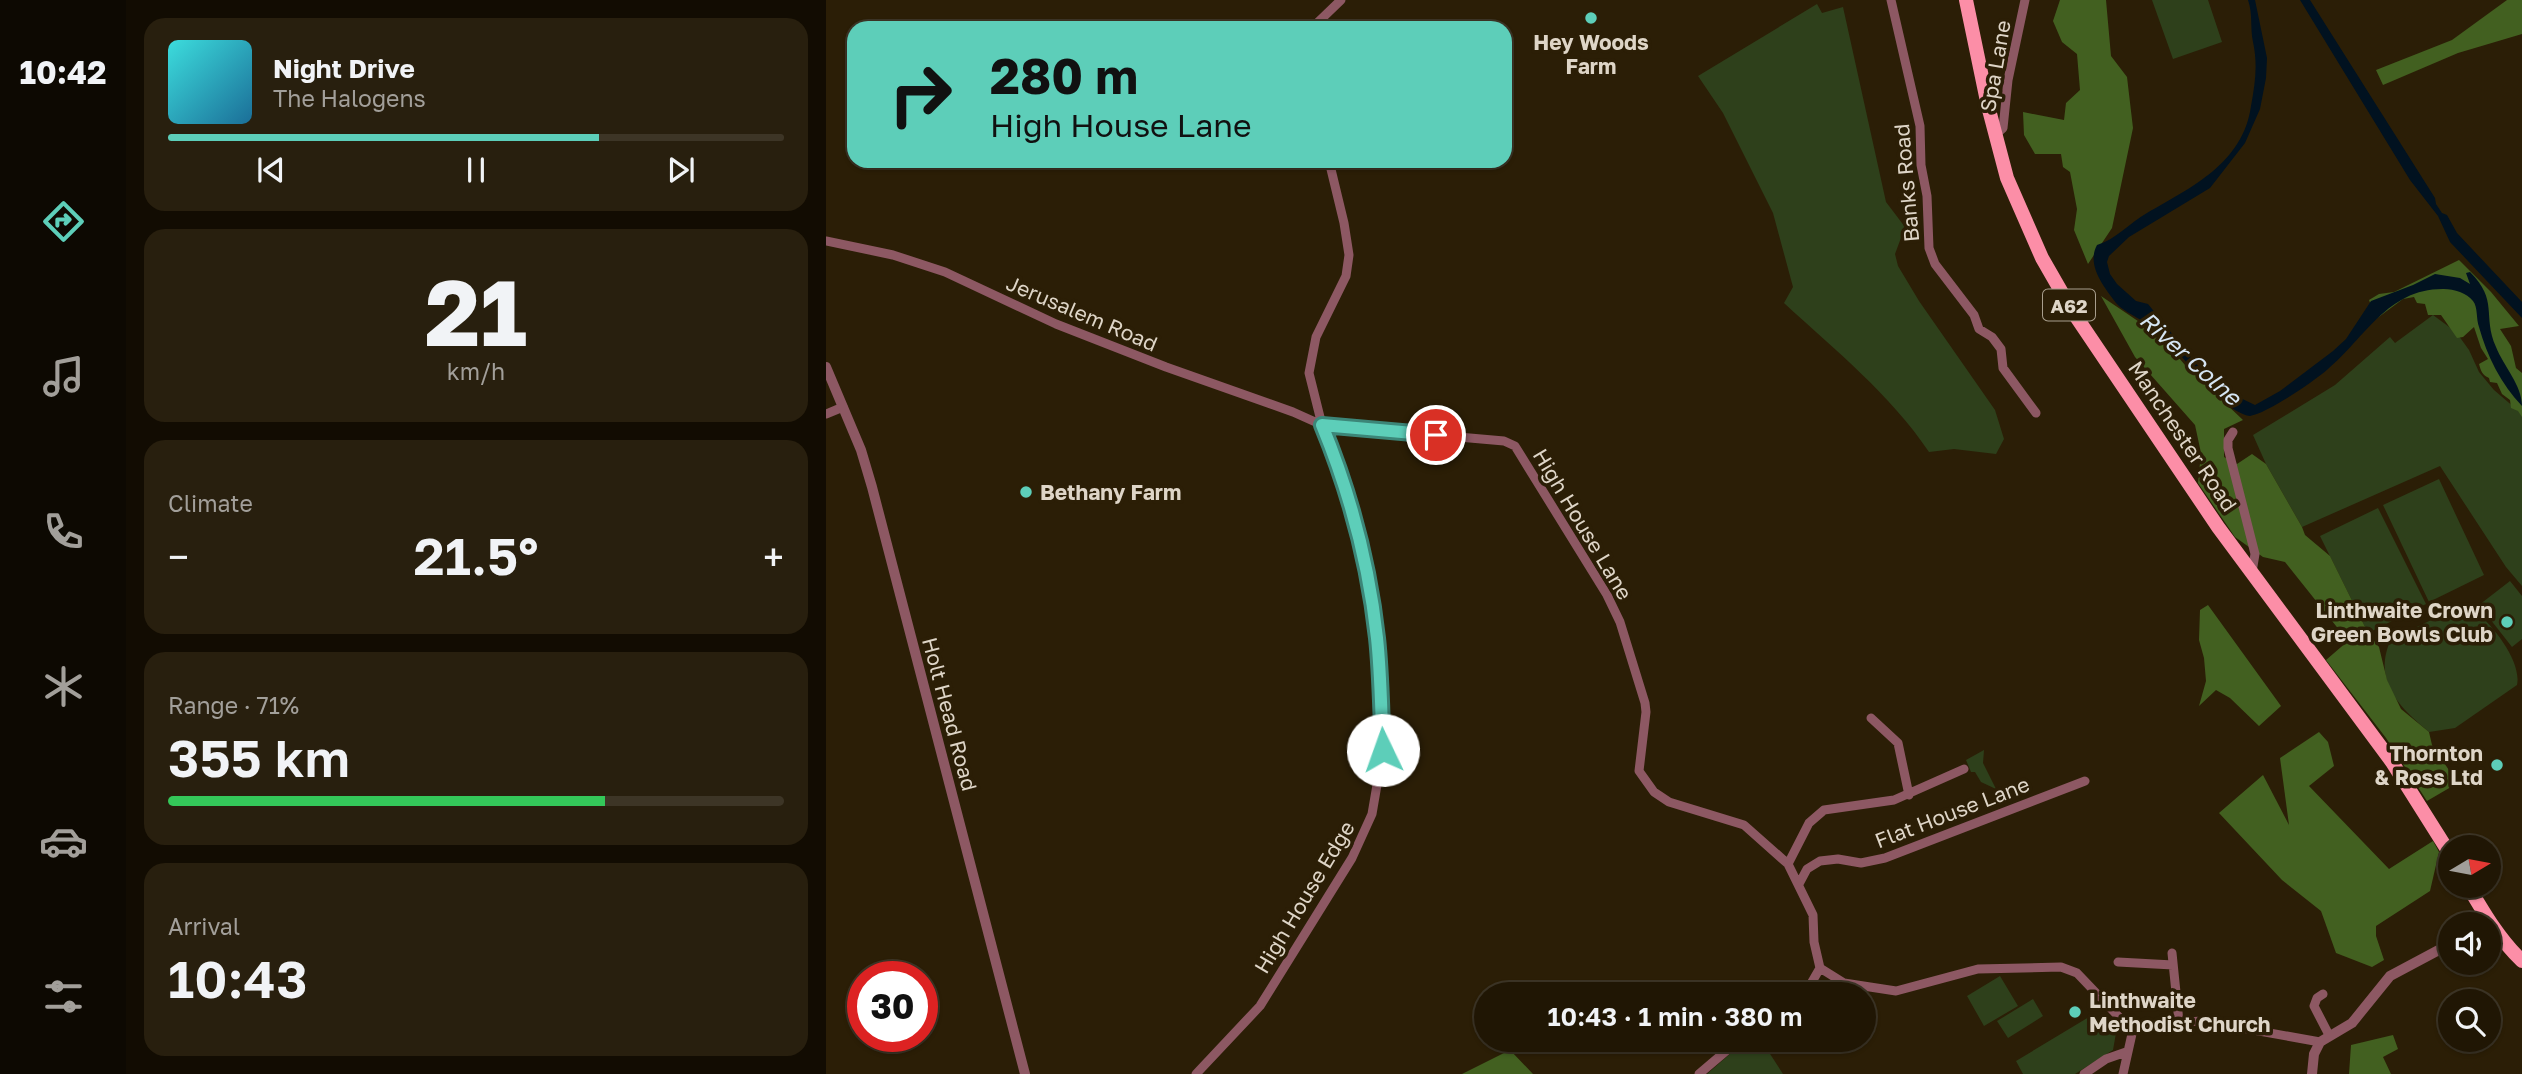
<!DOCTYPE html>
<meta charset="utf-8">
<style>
body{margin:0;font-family:"Golos Text",sans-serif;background:#281f0e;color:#f1f3f6;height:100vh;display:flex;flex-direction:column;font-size:26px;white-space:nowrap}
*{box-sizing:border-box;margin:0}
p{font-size:23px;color:#a29f9a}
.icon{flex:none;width:38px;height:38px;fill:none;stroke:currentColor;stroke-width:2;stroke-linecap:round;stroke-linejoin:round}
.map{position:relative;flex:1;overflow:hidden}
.panel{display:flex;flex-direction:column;gap:18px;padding:18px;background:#120c02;width:700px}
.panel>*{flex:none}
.hud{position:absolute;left:21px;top:21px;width:665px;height:147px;border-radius:21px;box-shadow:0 2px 5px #0004,0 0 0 2px #3d3526;background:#5dceb9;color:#111;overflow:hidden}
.needle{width:46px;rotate:80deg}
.tools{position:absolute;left:1612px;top:835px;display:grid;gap:14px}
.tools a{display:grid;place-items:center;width:63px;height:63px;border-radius:50%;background:#201604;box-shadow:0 2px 5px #0004,0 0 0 2px #3d3526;font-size:35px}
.speed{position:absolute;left:21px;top:961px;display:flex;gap:14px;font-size:35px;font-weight:700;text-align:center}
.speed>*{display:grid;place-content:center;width:91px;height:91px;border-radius:50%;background:#201604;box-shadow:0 2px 5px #0004,0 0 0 2px #3d3526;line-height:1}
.speed .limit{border:10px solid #d22;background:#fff;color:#111}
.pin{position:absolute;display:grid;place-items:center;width:60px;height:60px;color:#fff;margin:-30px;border:4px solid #fff;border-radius:50%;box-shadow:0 2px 7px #0007}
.me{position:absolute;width:77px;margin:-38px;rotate:357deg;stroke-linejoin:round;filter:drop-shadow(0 0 5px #0008)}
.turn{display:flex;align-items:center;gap:24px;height:147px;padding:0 28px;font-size:32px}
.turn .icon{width:91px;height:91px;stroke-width:2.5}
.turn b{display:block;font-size:49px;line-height:60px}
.big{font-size:52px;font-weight:600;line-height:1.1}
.panel .widget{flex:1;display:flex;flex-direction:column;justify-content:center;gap:10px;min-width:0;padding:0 24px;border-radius:21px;background:#281f0e}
.panel .dial{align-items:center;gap:0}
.dial b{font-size:91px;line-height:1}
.song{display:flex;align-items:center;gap:21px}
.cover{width:84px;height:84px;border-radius:10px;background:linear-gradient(135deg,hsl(180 70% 55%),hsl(200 70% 35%))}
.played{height:7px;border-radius:4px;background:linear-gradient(90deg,#5dceb9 70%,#3d3526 70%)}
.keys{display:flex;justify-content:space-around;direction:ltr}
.heat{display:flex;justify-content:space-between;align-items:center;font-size:38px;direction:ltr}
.charge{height:10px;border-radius:5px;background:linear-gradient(90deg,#34c759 71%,#3d3526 0)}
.trip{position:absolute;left:648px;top:982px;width:402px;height:70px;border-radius:35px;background:#201604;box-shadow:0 2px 5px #0004,0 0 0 2px #3d3526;font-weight:600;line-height:70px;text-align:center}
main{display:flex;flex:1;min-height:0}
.menu{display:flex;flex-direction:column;width:126px;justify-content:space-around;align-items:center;background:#0d0902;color:#a29f9a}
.menu .icon{width:49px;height:49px}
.menu .active{color:#5dceb9}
.menu b{font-size:32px;color:#f1f3f6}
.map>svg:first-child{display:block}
.green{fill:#2e401b}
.forest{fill:#426020}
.water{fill:#011220}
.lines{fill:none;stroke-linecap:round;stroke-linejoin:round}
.minor{stroke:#8d5863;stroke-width:9}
.tertiary{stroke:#8d5863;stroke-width:10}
.primary{stroke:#fc8ea7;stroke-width:14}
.route-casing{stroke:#3c8678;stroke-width:18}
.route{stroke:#5dceb9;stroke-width:12}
.poi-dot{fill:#5dceb9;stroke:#2b1e06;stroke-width:2.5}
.labels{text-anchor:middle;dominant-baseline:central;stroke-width:7;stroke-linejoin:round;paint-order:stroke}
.shield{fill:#2b1e06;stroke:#a89e8d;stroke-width:2}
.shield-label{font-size:19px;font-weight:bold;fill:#ded5c7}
.poi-label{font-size:21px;font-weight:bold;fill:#ded5c7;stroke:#2b1e06;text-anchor:start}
.street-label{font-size:21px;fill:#ded5c7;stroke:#2b1e06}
.water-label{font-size:23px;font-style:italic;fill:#d5e5f3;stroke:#2b1e06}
</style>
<main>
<nav class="menu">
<b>10:42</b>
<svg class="icon active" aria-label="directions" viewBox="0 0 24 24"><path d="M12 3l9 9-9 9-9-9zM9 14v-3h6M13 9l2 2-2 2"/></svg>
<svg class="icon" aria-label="music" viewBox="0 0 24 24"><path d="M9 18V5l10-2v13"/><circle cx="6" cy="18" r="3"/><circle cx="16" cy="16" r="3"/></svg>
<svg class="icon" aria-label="phone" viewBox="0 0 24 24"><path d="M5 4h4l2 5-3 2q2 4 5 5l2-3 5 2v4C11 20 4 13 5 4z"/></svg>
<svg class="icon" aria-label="climate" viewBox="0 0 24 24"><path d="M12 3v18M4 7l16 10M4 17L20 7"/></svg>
<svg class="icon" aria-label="car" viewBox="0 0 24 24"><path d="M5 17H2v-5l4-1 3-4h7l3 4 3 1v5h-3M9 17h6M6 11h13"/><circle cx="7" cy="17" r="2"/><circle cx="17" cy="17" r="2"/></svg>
<svg class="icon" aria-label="filters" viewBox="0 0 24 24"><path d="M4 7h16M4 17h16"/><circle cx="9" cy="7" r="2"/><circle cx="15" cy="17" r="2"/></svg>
</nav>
<section class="panel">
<div class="widget">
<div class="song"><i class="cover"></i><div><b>Night Drive</b><p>The Halogens</p></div></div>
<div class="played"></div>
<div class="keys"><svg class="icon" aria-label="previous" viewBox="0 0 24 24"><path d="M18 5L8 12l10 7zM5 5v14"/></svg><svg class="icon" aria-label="pause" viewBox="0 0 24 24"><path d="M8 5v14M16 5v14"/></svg><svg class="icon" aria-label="next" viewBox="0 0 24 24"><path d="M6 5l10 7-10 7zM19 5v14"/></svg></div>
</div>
<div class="widget dial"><b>21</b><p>km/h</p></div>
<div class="widget"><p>Climate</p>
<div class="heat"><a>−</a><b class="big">21.5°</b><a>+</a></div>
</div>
<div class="widget"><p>Range · 71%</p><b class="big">355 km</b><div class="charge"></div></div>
<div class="widget"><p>Arrival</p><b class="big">10:43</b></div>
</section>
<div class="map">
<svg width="1696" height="1074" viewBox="0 0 1696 1074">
<rect width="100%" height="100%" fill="#2b1e06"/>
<!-- green -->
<path class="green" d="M1326 0H1382L1396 42 1347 59Z
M991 4 996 13 1017 7 1060 202 1079 227 1069 254 1072 266 1093 301 1169 410 1178 439 1170 454 1128 449 1103 452C1065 395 1008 349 958 303L967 287 947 213 897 113 872 76Z
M1607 315 1630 332 1643 350 1653 372 1668 390 1696 414V586L1680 567 1614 466 1476 527 1440 464 1427 435 1509 385 1564 337 1569 343Z
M1613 479 1658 575 1603 602 1557 505Z
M1552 508 1600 604 1542 633 1494 536Z
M1684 581 1696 596V639L1686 647 1653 605Z
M1635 606C1640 608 1647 609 1651 613 1668 626 1696 663 1691 685L1629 728 1603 732C1573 707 1546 681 1565 639Z
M1158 750 1157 763 1170 789 1155 782 1149 772H1145L1140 760Z
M1174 976 1192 1006 1158 1026 1141 996Z
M1207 999 1217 1016 1182 1038 1171 1021Z
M1268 1014 1282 1033H1290L1287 1050 1249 1074H1197L1190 1061Z
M920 1040H935L957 1074H881Z"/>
<!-- forest -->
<path class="forest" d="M1234 0H1280L1285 56 1301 77 1307 128 1286 228 1262 264 1248 230 1251 209 1244 172 1237 167 1235 154H1209L1198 135 1197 112 1238 120 1240 103 1254 90 1251 54 1236 42 1227 21Z
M1681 0H1696V34L1632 53 1557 85 1550 70 1626 40Z
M1633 260 1665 292 1693 326 1674 329 1685 346 1690 368 1696 373V417L1692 411 1685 408 1684 400 1676 394 1671 383 1664 382 1663 378C1656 375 1655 371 1653 364L1662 359 1655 348 1648 327 1637 337 1631 338 1615 315H1602L1599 304 1591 303 1588 297 1577 299 1550 319 1543 300 1553 294 1568 292Z
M1275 296 1334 336 1359 365 1417 420 1398 429V457L1411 464 1426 454 1440 464 1476 527 1479 535 1504 556 1542 633 1553 647 1561 680 1575 709 1603 732 1606 745 1629 779 1625 787 1601 801 1560 738 1500 660 1522 641 1459 562 1437 557 1409 537 1372 483 1375 453 1369 425 1309 357Z
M1382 605 1455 706 1433 726 1404 698 1390 690 1373 706 1380 681 1378 658 1373 640 1374 610Z
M1493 732 1502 742 1508 766 1483 786 1563 869 1607 841 1613 852 1604 891 1550 926V936L1558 960 1546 967 1510 953 1495 911 1456 880 1393 813 1437 775 1463 825 1454 758Z
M1567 1035 1572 1049 1557 1057 1565 1074H1523L1525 1045Z
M684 1050 707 1074H636Z"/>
<!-- water -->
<path class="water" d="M1422 0H1429L1441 58 1440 78 1434 109 1419 143 1384 188 1303 237 1283 256 1281 262 1284 274 1291 284 1310 301 1322 304 1373 367 1406 394 1429 405 1454 391 1507 351 1520 339 1545 301 1587 285 1609 274 1634 278 1644 284 1640 273 1644 272C1673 301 1656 315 1670 347 1678 367 1696 385 1696 406 1675 384 1661 356 1653 327 1650 319 1652 307 1647 301 1641 293 1628 289 1618 289 1562 288 1539 338 1502 369 1487 382 1442 413 1424 416 1394 411 1357 354 1334 333 1323 322 1298 313 1290 303 1278 287 1260 265 1271 245 1289 240 1305 222 1321 213 1366 187 1417 163 1425 106 1429 84 1432 65 1427 42 1424 28 1427 14 1422 0Z
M1474 0H1484L1609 198 1610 204 1616 213 1621 215 1631 233 1696 302V318L1624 242 1612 216 1584 180Z"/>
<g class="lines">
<!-- minor -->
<path class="minor" d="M1065 0 1094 126 1095 165 1101 196 1103 248 1109 264 1148 315 1153 329 1166 337 1175 349 1177 368 1210 413
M486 28 515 0
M1169 135 1177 128 1182 80 1199 0
M0 241 67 255 119 272 230 324 340 367 467 412 496 425 678 441 689 446 781 595 794 622 819 703 820 712 813 771 828 792 843 802 918 825 962 864 987 915 988 942 994 968
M0 414 17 407
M1407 432 1402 440V448L1429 554 1426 572
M1045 718 1072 743 1083 795
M962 864 983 823 998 810 1068 800 1138 769
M973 884 981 869 994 861 1012 859 1035 863 1059 858 1259 781
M1346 953 1353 1022
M1292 962 1347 965
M979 994 998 987 1018 983 1070 991 1152 969 1235 967 1251 973 1294 1018 1308 1025
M979 994 994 968 1018 983
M1497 994 1491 998 1488 1006 1503 1035
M1308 1025 1377 1021 1494 1042
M370 1074 434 1006 526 858 546 814 557 750 551 638 539 561 516 472 496 425 483 373 490 337 520 276 523 255 518 223 503 161
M873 1074 913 1040
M1258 1074 1280 1059 1300 1052
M1297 1074 1308 1025"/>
<!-- tertiary -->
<path class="tertiary" d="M0 367 35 450 46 487 199 1074
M1486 1074 1488 1054 1494 1042 1526 1023 1564 976 1624 944"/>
<!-- primary -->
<path class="primary" d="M1140 0 1162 106 1181 178 1216 258 1247 312 1392 527 1566 762 1624 854
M1642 886C1658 913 1673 939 1696 961"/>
</g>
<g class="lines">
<!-- route casing -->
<g class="route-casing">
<path id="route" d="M557 750C555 713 555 675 551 638 543 565 524 493 496 425L610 435"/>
</g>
<!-- route -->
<use href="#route" class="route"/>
</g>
<!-- markers -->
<g class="poi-dot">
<circle cx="765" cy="18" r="7"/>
<circle cx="200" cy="492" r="7"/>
<circle cx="1681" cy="622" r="7"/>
<circle cx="1671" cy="765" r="7"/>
<circle cx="1249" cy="1012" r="7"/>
</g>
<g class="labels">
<!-- shield labels -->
<rect class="shield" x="1217" y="289.5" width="52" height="31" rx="5"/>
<g class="shield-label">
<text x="1243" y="305">A62</text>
</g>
<!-- poi labels -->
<g class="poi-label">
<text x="765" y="42" text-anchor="middle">Hey Woods<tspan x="765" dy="24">Farm</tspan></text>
<text x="214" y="492">Bethany Farm</text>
<text x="1667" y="610" text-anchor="end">Linthwaite Crown<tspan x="1667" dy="24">Green Bowls Club</tspan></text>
<text x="1657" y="753" text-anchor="end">Thornton<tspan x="1657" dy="24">&amp; Ross Ltd</tspan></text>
<text x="1263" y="1000">Linthwaite<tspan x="1263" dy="24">Methodist Church</tspan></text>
</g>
<!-- street labels -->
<g class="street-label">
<text transform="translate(1169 66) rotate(-80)">Spa Lane</text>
<text transform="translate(1080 183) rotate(-95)">Banks Road</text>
<text transform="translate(256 313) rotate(23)">Jerusalem Road</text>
<text transform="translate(1357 436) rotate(56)">Manchester Road</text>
<text transform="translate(757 524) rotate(59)">High House Lane</text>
<text transform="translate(124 714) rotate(75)">Holt Head Road</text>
<text transform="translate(1126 812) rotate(-21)">Flat House Lane</text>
<text transform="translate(478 897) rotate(-59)">High House Edge</text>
</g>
<!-- water labels -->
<g class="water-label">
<text transform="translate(1365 358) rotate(42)">River Colne</text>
</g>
</g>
</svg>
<div class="tools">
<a><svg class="needle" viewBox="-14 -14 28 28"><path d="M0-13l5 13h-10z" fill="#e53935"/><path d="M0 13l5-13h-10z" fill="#a29f9a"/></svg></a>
<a><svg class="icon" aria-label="sound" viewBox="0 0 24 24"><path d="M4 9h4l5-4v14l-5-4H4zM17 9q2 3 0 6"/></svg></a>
<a><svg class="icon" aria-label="search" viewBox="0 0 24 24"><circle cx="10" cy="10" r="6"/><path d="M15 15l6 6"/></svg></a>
</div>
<div class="speed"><div class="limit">30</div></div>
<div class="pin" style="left:610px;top:435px;background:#d93025"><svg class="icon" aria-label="arrive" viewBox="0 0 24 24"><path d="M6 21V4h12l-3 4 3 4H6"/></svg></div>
<svg class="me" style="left:557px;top:750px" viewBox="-20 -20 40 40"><circle r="19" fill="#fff"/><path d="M0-13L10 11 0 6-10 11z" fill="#5dceb9"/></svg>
<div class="trip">10:43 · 1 min · 380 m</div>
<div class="hud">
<div class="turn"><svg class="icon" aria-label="right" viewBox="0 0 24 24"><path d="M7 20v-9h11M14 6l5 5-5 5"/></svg><div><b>280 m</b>High House Lane</div></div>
</div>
</div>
</main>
